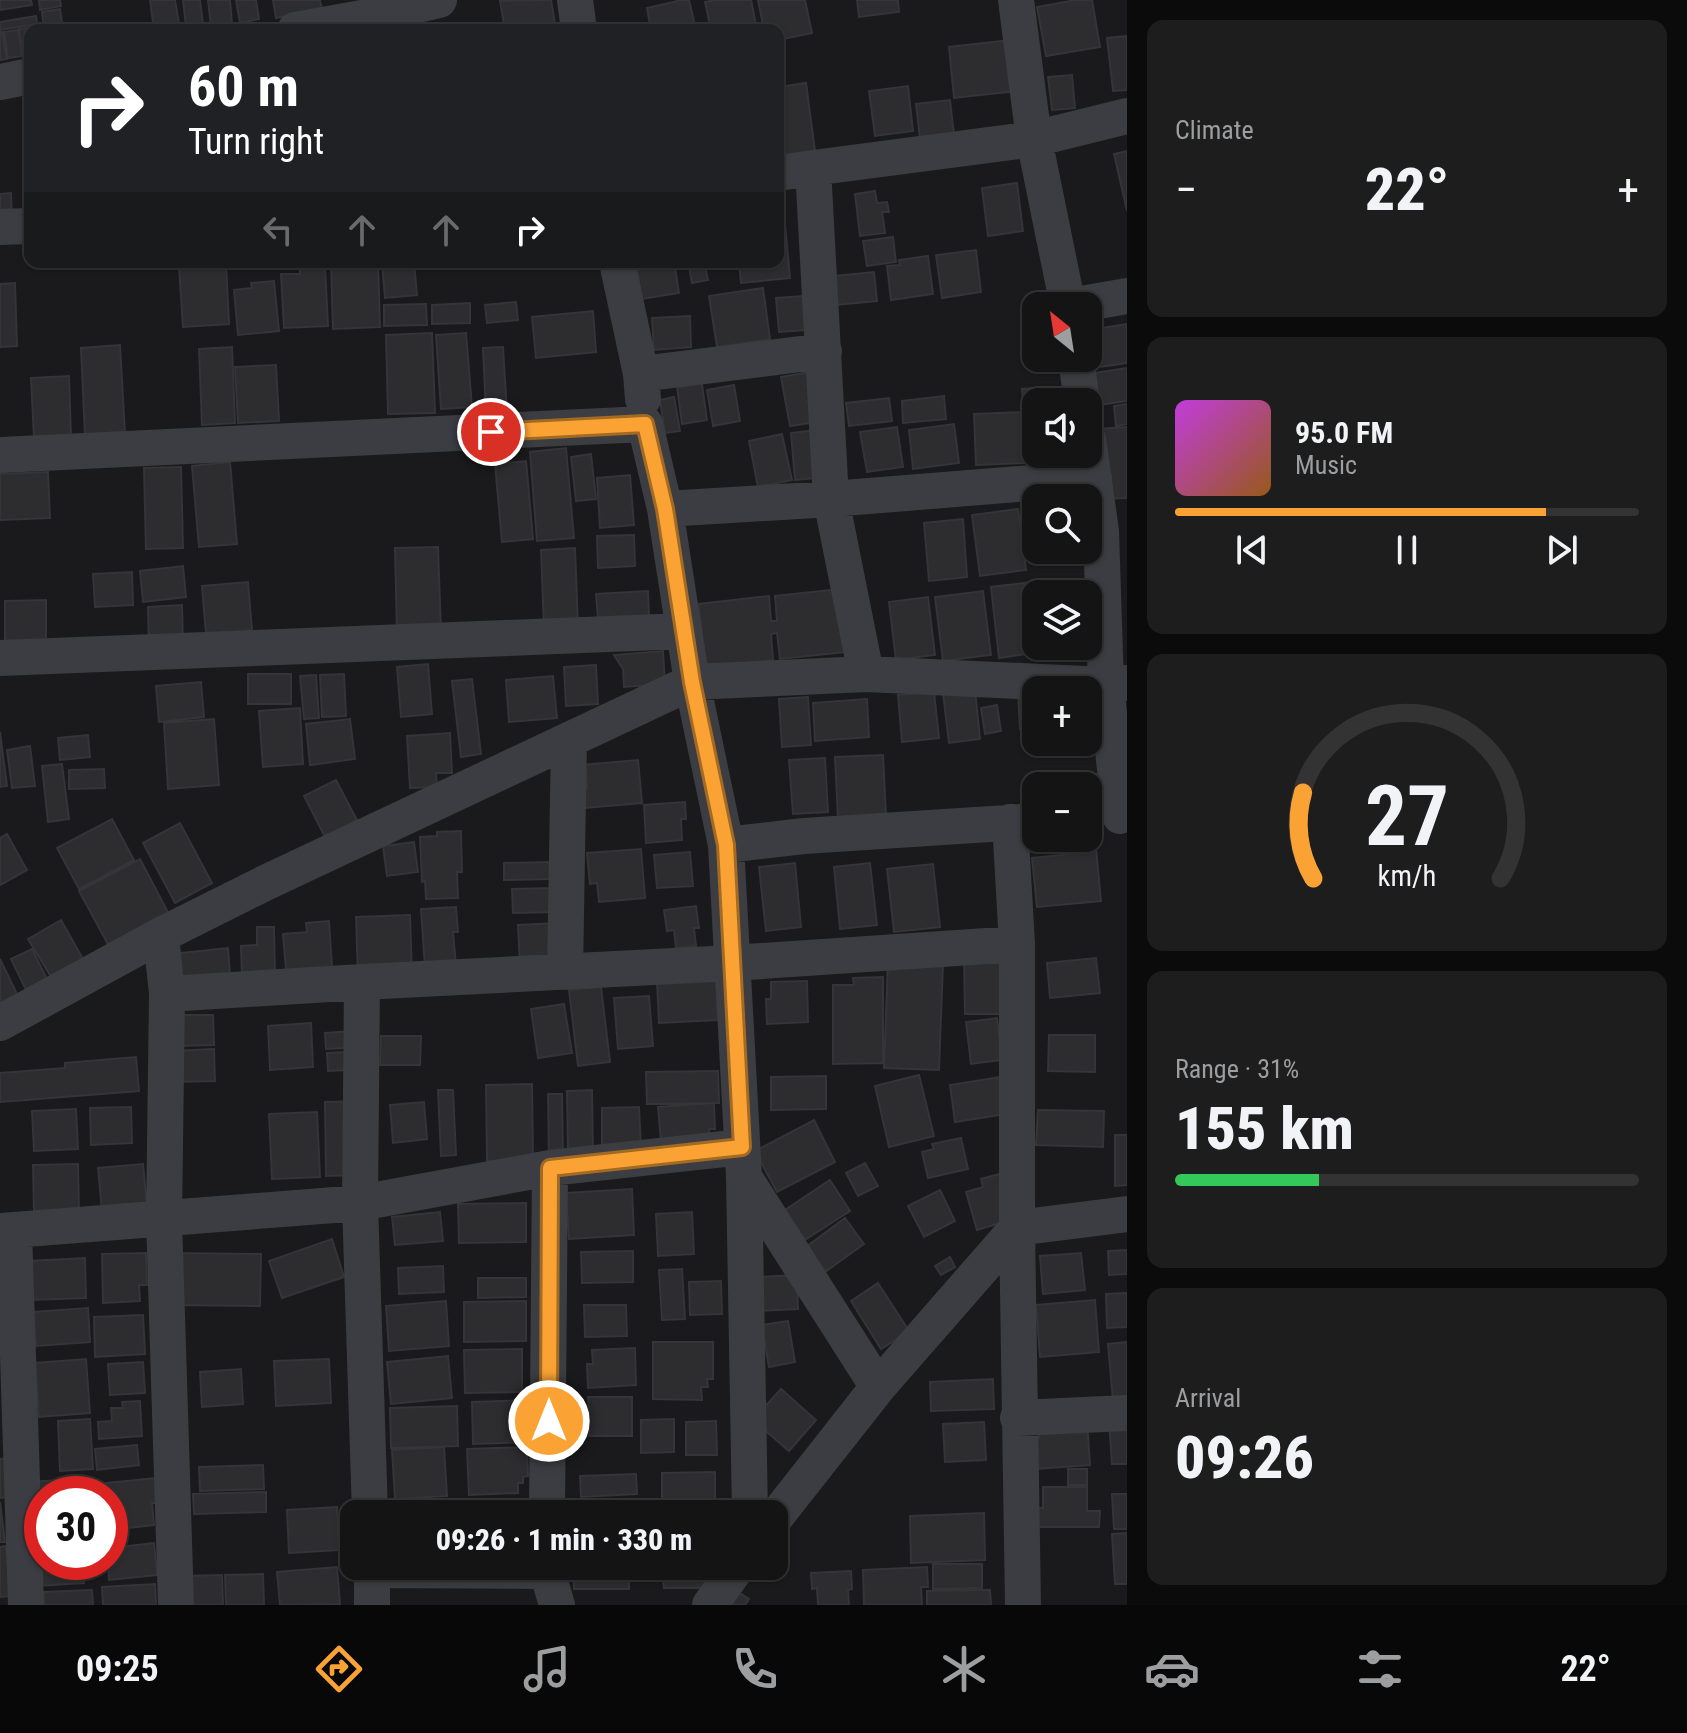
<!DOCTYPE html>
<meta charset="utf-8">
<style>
body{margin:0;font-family:"Roboto Condensed",sans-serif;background:#1d1d1e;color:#f1f3f6;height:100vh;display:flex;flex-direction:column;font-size:30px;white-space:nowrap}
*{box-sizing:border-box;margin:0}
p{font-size:26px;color:#9d9ea0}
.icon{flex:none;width:44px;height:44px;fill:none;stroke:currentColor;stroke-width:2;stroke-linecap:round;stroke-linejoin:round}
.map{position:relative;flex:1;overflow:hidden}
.details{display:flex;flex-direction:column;gap:20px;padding:20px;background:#0b0b0c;width:560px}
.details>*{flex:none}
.banner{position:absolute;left:24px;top:24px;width:760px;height:244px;border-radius:16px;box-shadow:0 2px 6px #0004,0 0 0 2px #333334;background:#202124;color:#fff;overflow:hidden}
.needle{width:52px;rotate:330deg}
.fabs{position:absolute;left:1022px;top:292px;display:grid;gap:16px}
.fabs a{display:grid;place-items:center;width:80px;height:80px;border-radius:16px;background:#141415;box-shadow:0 2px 6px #0004,0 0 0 2px #333334;font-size:40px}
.speed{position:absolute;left:24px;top:1476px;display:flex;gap:16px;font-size:40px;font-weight:700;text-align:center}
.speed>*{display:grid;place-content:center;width:104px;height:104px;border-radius:50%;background:#141415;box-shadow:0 2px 6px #0004,0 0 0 2px #333334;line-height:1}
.speed .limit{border:12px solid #d22;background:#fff;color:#111}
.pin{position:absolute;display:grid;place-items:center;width:68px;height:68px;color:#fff;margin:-34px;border:4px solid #fff;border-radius:50%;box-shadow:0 2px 8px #0007}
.me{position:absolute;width:88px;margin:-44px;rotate:0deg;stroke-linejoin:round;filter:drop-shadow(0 0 6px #0008)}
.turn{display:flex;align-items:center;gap:28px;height:168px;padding:0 32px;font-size:36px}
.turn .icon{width:104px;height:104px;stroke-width:2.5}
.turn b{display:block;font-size:56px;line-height:68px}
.lanes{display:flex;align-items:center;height:76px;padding:0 32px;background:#0003;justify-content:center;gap:40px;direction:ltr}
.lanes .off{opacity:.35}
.big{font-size:60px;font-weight:800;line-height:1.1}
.details .widget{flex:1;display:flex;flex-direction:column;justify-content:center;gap:12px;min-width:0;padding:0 28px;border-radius:16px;background:#1d1d1e}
.details .dial{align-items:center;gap:0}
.dial svg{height:208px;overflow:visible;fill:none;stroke:#333334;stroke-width:7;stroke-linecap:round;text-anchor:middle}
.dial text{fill:#f1f3f6;stroke:none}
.song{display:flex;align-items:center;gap:24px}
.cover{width:96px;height:96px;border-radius:12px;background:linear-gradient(135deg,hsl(290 70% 55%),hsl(30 70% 35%))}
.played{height:8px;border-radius:4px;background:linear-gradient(90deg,#faa334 80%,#333334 80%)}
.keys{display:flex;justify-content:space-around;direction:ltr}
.heat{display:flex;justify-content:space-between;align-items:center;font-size:44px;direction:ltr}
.charge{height:12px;border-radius:6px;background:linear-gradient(90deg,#34c759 31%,#333334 0)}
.trip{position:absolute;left:340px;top:1500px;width:448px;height:80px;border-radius:16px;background:#141415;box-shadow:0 2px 6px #0004,0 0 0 2px #333334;font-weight:800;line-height:80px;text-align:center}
.tabs{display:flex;height:128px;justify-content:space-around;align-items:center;background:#080808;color:#9d9ea0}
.tabs .icon{width:56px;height:56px}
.tabs .selected{color:#faa334}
.tabs b{font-size:36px;color:#f1f3f6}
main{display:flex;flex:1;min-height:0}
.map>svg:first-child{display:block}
.building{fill:#2d2d30;stroke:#343439;stroke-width:2}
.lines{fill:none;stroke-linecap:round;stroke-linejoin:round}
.minor{stroke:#3b3d42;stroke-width:36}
.route-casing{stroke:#a26a22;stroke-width:20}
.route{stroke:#faa334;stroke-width:14}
</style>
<main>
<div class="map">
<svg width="1127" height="1605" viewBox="0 0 1127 1605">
<rect width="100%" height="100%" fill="#1a1a1c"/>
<!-- building -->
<path class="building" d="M0 0H31L32 5 0 10Z
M39 0H60L61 6 40 10Z
M150 0H175L180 30H154Z
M183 0H200L203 24 186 26Z
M208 0H230L232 24 211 26Z
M236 0H256L259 19 240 23Z
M273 0H320L322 9 276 18Z
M551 0 556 30H505L500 1Z
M682 0H689L696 30H651L647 8Z
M715 0H751L757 30H711L705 2Z
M758 0H805L812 33 778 40V30H764Z
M857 0H898L899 12 859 17Z
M1076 0H1092L1100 47 1046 56 1037 7Z
M60 9 63 30H44L42 12Z
M36 16 37 24 0 30V22Z
M33 27V30H30V54L23 55 19 29Z
M18 30 22 56 8 58 4 32Z
M0 32H2L7 59 0 60Z
M1127 36V90L1113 91 1107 38Z
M1010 40 1016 91 954 98 949 47Z
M1072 75 1075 108 1052 110 1048 77Z
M806 83 815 151 778 156V87Z
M908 86 913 131 875 136 869 91Z
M950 100 954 135 920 139 916 104Z
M1127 151V211L1114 154Z
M1017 183 1023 231 988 236 982 188Z
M875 191 877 203 887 202 889 212H882L885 233 860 236 855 194Z
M11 193 12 223 0 224V194Z
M783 202 790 278 741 283 739 262H778V203Z
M893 237 896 262 867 266 863 241Z
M976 250 981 292 942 298 936 255Z
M928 256 933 294 891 300 887 266 900 265 899 260Z
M331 262H378L380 327 333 329Z
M382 262H414L417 295 385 298Z
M674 262 679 293 641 299 637 267Z
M688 262H704L708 280 692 283Z
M226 263 229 324 183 327 179 266Z
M325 267 328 326 284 328 281 274H300V268Z
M874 272 877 301 836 305 834 276Z
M274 281 279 331 238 335 234 290 252 288 251 283Z
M15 283 17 346 0 347V284Z
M763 288 770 339 717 347 709 296Z
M803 296 806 330 779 332 776 298Z
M516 302 518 320 487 323 485 305Z
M470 303V323L432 324V305Z
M426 304 427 325 384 326V305Z
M593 311 596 352 536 358 532 317Z
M690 316 691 347 654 350 652 318Z
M1127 324V363L1092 368 1088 330Z
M432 333 435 413 388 414 386 335Z
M466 333 472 407 441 409 436 335Z
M120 345 125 434 85 436 81 348Z
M232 347 235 423 202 425 199 349Z
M503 347 507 413 486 414 483 348Z
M276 365 279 421 238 423 235 367Z
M1127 368V401L1098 405 1094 373Z
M815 371 823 421 790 426 781 377Z
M69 376 71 437 34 438 31 378Z
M702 384 707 420 682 424 677 387Z
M734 385 740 421 713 426 707 390Z
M1047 387 1049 402H1036V409L1024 411 1022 389Z
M944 396 946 419 903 423 902 401Z
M674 397 680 431 665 433 660 400Z
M889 398 892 421 849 426 846 403Z
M1127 404V424L1116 426 1114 406Z
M1023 412 1025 463 976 465 974 414Z
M954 424 959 463 913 469 909 430Z
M897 427 903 467 867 472 860 432Z
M1127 427V498L1104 499 1098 429Z
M822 429 827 477 795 480 791 433Z
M782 434 792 480 758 487 749 441Z
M566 448 574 538 537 541 530 452Z
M591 454 596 499 576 501 571 457Z
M526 461 533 539 502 542 495 464Z
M230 462 237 544 199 547 192 466Z
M181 467 183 548 146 549 144 468Z
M48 472 50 518 0 520V474Z
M630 475 634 525 600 528 597 478Z
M1018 509 1026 570 980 576 972 515Z
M963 519 967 577 929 581 924 523Z
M634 535 635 566 598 568 597 536Z
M438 547 441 632 397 633 395 548Z
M575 548 578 627 544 629 541 550Z
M183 566 186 597 143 602 140 571Z
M132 572 133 605 95 607 93 574Z
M248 582 252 630 206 634 202 586Z
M1033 582 1036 646H1041V652L999 658 991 587Z
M849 588 855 651 780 659 777 633 771 634 773 660 705 667 699 604 769 596 771 621H777L775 596Z
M648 591 649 616 598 619 596 594Z
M983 591 991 655 943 661 935 597Z
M928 597 935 655 896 660 889 602Z
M46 600V653H5V601Z
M182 605 183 643 149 644 148 607Z
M663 651 665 684 624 687 623 669 614 655Z
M428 664 432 714 401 717 397 667Z
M596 665 598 704 566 706 564 667Z
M248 674H291V704H248Z
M344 674 346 716 322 717 320 675Z
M316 675 319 718 304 719 300 676Z
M553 676 557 718 509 722 506 680Z
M472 679 481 754 461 757 452 681Z
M201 682 204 717 159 722 156 686Z
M975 690 980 739 949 743 943 693Z
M1036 691V728L1020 729 1018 692Z
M934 692 939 738 902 742 898 695Z
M808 697 811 745 782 747 779 699Z
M867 699 869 737 815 741 813 703Z
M997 705 1001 731 985 734 981 708Z
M300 708 303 764 263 767 259 711Z
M214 719 219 785 168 789 164 723Z
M350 719 355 759 310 765 306 724Z
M0 732 7 786 0 787Z
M450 733 452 773H436L437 787 410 788 407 736Z
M88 735 90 757 60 760 58 738Z
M30 746 35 786 12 788 7 750Z
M883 755 886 816 838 819 835 757Z
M825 758 828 812 793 814 789 760Z
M638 760 642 803 585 808 583 790 587 789 586 771 581 765Z
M62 764 69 819 48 822 42 766Z
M104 769 105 788 69 789V770Z
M1100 774 1103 805 1088 806V786H1042L1041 780Z
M336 780 357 820 325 837 304 796Z
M685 802 686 819H681L682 840 646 843 644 805Z
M112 819 134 860 79 889 57 848Z
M180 823 212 883 175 903 143 843Z
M461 831 462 872H457L458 898 426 899 425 881 422 882 420 837 437 836V832Z
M7 834 27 870 0 885V838Z
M414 842 418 872 387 876 383 846Z
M1096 848 1101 901 1037 907 1032 858 1081 853V850Z
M641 849 645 898 599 902 597 883 590 884 587 853Z
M690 852 693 886 657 888 654 855Z
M140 859 171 918 111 950 79 891Z
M550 862V879L504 880V863Z
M795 863 801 927 766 931 759 867Z
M870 863 877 925 840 929 834 867Z
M933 864 940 927 894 932 887 869Z
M554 888 555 912 513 913 512 889Z
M696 906 699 928H694L696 946 676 948 674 930 667 931 664 910Z
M456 907 458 932H453L456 966 425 968 421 909Z
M410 915 412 974 358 977 356 917Z
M61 920 83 959 51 977 28 939Z
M329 921 332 967 286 970 283 934 307 932 306 923Z
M557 923 558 964 520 965 518 925Z
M257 927H274L275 976 242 977 241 946 257 945Z
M228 948 231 986 175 992 172 954Z
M32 949 50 985 29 996 11 959Z
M1096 958 1100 993 1050 998 1047 963Z
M0 959 17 994 0 1003Z
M888 961 943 963 939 1070 884 1068Z
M964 961H1000L1001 1014H965Z
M883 977V1063L833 1064V985H854L853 978Z
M716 979 718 1020 659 1023 657 982Z
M807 981 808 1022 767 1024 766 999H771V982Z
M601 987 610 1062 578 1066 569 990Z
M649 996 653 1046 618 1049 614 998Z
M564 1004 572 1053 538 1058 531 1009Z
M179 1015H213L214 1045 179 1046Z
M997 1018 1002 1060 971 1064 966 1022Z
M311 1023 313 1067 270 1070 268 1026Z
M365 1030 366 1047 326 1049 325 1033Z
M1049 1035H1095V1072L1048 1071Z
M381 1036H421L420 1065H380Z
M214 1049 215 1081 173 1082 172 1051Z
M367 1051 368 1069 328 1071 327 1053Z
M136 1057 139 1091 0 1102V1073L65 1068V1063Z
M718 1071 719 1103 647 1104 646 1072Z
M919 1075 934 1136 889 1147 875 1086Z
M826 1076V1109L771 1110V1077Z
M1001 1077 1006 1114 955 1122 950 1085Z
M532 1084 533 1160 487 1161 486 1085Z
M438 1090H453L456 1155 441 1156Z
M592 1090 593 1153H568L567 1091Z
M548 1094H562L563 1159H549Z
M359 1101 360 1175 326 1176 325 1102Z
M424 1102 427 1139 393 1143 390 1105Z
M714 1103 715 1129H709L711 1150 662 1153 658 1107Z
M131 1107 132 1143 91 1145 90 1108Z
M639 1107 641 1148 602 1150V1108Z
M76 1109 78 1149 34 1151 32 1111Z
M1038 1110 1104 1111 1103 1147 1036 1145Z
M317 1112 320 1177 272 1179 269 1114Z
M814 1120 835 1162 777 1192 755 1151Z
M1115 1135H1127V1185L1115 1186Z
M961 1138 968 1169 928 1178 922 1152 934 1149 932 1144Z
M865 1163 878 1186 858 1196 846 1173Z
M78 1164 79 1211 34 1213 33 1165Z
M143 1164 147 1207 102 1211 98 1168Z
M999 1174 1005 1196 1007 1221 977 1230 966 1192 983 1187 981 1179Z
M830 1180 850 1211 805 1240 785 1210Z
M632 1189 634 1235 569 1239 566 1193Z
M940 1190 955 1221 924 1237 908 1206Z
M526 1203V1242L459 1243 458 1204Z
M440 1212 443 1241 395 1245 392 1217Z
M692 1212 694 1254 658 1256 656 1214Z
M845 1218 864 1244 825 1272 806 1247Z
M332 1239 344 1277 282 1298 269 1261Z
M1127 1250V1274L1109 1275 1108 1251Z
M633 1251V1282L582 1283 581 1252Z
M146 1253 147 1285H139L140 1301 103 1303 102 1254Z
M172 1253 261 1254 260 1306 172 1305Z
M1081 1253 1085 1290 1043 1294 1040 1256Z
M950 1257 955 1267 941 1275 935 1266Z
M85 1258 86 1298 30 1300 29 1261Z
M443 1266 444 1292 399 1294 398 1268Z
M682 1269 685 1319 662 1320 659 1270Z
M797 1275 798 1309 759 1311 758 1277Z
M478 1278H526V1297L478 1298Z
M721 1281 722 1314 690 1315 689 1282Z
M878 1283 909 1331 881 1349 851 1301Z
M1127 1293V1327L1107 1328 1106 1294Z
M1095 1300 1099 1352 1040 1357 1036 1305Z
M446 1301 449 1346 389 1351 386 1306Z
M526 1301V1341L464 1342V1302Z
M584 1305H626L627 1336 585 1337Z
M88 1308 90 1342 36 1346 33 1312Z
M143 1315 145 1354 95 1357 94 1317Z
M788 1321 795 1362 769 1367 762 1325Z
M653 1342H713V1379H707L708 1387H701L702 1400 653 1399Z
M1127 1342V1400L1113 1401 1108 1344Z
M635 1348 636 1385 588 1388 587 1364H593L592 1350Z
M522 1349V1392L465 1393 464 1350Z
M448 1356 452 1398 391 1404 387 1362Z
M86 1359 90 1413 39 1417 35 1363Z
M329 1359 331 1403 276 1406 274 1361Z
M143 1362 145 1393 110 1395 108 1364Z
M241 1369 243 1404 202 1407 200 1372Z
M993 1379 994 1409 931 1411 930 1382Z
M781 1389 816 1420 789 1451 753 1420Z
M588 1397H632V1436H589V1429H583L584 1414H589Z
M531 1400 532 1442 473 1444 472 1402Z
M140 1401 142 1436 99 1439 98 1422 112 1421 111 1408H123L122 1402Z
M457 1406 458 1446 391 1448 390 1408Z
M90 1419 93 1469 60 1471 58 1421Z
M674 1419V1452L641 1453V1420Z
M1127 1419V1464H1112L1109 1420Z
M1087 1420 1090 1465 1022 1470 1033 1439 1039 1438 1038 1423Z
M716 1421 717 1455H686V1422Z
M984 1422 986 1460 945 1462 943 1424Z
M137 1445 139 1465 97 1470 95 1449Z
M444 1447 447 1496 395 1499 392 1450Z
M527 1447 528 1476 523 1477V1483H518V1493L469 1495 467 1449Z
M9 1458 14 1496 0 1498V1459Z
M263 1465 264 1489 200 1491 199 1467Z
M1068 1469H1087V1485H1068Z
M715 1472V1504H662V1473Z
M636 1474 637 1494 581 1497 580 1476Z
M155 1478 158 1503H152L154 1525 110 1530V1494H99L98 1484Z
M77 1479 78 1494H42V1526L32 1527 29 1482Z
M1043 1487H1087V1511H1100L1099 1527H1027V1508H1043Z
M266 1492V1512L194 1514 193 1494Z
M1112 1494H1127V1529H1114Z
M535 1500V1514H473V1502Z
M0 1502 5 1542H0Z
M454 1502 455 1514H390L389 1505Z
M598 1502H642V1514H598Z
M337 1507 339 1550 289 1553 287 1510Z
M660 1511 724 1512V1514H660Z
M984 1513 985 1560 911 1563 910 1516Z
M1127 1533V1584H1115L1112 1534Z
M154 1543 157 1575 109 1580 108 1562H110V1548Z
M6 1546 10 1596 0 1597V1547Z
M42 1562H83L84 1583 37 1586Z
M933 1564H982V1588L933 1589Z
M574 1566H629V1589H574Z
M661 1566H711V1570L706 1571V1588H664Z
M337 1567 340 1604 280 1605 277 1572Z
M927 1567 928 1587H921L922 1605H864L863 1570Z
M851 1571 852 1589 848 1590 849 1605H818L817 1588 812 1589 811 1573Z
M263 1574 264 1605H226L225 1575Z
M222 1575 223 1605H187L186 1576Z
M155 1584 156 1605H103L102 1587Z
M731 1587 749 1599 745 1605H720Z
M92 1590 93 1605H44V1592Z
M990 1590 991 1605H927V1591Z"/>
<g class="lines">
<!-- minor -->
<path class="minor" d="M575 0 579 30
M1016 0 1034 139 1068 306
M295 30 362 18 439 0
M0 82 30 76
M778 173 813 168
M0 227 30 226
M617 262 641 374 643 399
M1070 306 1127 296
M1076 358 1082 402
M641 374 824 351
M1088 439 1101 531 1106 685 1120 816
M0 455 645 424 665 509 692 682 726 845 744 1177 750 1514
M665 509 831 499 1094 478
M0 658 684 631
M866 674 831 499 813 168 1034 139 1127 116
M1010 822 1017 944
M726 845 804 836 1036 821
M161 935 167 994 362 982 360 1203 370 1514
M565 972 569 740
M362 982 732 963 1017 944V1228L878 1387
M167 994 164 1219 176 1605
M0 1023 161 935 265 883 692 682 866 674 1106 685 1127 683
M550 1168 742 1147
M744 1177 878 1387 774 1519
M14 1230 26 1605
M0 1231 360 1203 550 1168 547 1514
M1018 1418 1127 1413
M372 1570 547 1571V1566
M547 1571 557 1605
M372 1605V1566
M710 1605 738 1566
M1023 1605 1017 1228 1127 1214"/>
</g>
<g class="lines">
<!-- route casing -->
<g class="route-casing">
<path id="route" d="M491 432 645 424 665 509 692 682 726 845 742 1147 550 1168 549 1421"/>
</g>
<!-- route -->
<use href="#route" class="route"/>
</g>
</svg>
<div class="fabs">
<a><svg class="needle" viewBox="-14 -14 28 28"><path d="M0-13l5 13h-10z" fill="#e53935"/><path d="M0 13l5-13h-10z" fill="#9d9ea0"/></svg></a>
<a><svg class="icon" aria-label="sound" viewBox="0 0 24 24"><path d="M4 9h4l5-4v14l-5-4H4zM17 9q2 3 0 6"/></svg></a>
<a><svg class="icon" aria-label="search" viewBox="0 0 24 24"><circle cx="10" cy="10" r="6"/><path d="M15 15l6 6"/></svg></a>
<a><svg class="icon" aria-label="layers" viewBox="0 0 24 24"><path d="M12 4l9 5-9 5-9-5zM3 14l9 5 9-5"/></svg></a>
<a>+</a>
<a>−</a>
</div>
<div class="speed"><div class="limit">30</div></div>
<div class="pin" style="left:491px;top:432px;background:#d93025"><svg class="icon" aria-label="arrive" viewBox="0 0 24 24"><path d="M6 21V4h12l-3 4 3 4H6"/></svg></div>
<svg class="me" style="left:549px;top:1421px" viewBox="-20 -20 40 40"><circle r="17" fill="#faa334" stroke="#fff" stroke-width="3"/><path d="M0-11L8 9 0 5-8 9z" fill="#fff"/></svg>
<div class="trip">09:26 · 1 min · 330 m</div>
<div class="banner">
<div class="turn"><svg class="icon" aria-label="right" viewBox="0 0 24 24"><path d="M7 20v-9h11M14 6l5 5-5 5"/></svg><div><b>60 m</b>Turn right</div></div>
<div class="lanes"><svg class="icon off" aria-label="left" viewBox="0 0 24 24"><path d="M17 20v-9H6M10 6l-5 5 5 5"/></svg><svg class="icon off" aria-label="ahead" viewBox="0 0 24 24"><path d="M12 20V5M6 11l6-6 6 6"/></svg><svg class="icon off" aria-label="ahead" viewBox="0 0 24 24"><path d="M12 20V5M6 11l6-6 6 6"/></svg><svg class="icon" aria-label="right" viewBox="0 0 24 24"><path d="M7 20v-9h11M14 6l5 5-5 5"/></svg></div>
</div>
</div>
<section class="details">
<div class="widget"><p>Climate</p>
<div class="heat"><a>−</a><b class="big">22°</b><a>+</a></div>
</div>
<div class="widget">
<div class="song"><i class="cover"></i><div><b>95.0 FM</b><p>Music</p></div></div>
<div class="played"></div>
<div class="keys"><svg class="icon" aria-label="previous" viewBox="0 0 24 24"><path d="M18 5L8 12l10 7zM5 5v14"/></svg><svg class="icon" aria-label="pause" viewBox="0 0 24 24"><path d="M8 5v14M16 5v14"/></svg><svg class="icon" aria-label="next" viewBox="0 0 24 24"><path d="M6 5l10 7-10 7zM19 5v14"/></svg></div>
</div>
<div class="widget dial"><svg viewBox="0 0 100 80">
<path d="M14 69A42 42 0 1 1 86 69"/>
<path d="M14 69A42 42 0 0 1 10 36" stroke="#faa334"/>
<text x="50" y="56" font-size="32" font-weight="700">27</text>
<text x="50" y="72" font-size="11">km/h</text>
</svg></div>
<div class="widget"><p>Range · 31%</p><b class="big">155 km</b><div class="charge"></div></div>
<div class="widget"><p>Arrival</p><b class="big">09:26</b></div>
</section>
</main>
<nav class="tabs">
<b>09:25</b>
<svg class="icon selected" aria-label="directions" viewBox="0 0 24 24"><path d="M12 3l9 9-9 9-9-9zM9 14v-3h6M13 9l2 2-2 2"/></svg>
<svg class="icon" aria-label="music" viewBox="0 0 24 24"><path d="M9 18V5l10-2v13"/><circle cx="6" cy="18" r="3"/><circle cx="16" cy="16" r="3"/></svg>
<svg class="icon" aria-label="phone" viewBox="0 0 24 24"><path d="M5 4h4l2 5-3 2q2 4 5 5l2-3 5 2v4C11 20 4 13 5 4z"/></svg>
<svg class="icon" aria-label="climate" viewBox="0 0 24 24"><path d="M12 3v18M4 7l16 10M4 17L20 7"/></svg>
<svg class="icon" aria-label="car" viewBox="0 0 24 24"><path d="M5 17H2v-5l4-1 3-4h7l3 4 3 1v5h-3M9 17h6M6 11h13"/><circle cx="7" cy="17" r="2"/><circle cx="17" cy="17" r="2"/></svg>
<svg class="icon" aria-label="filters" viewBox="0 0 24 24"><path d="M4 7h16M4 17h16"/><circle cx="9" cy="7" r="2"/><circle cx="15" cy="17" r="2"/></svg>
<b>22°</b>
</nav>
